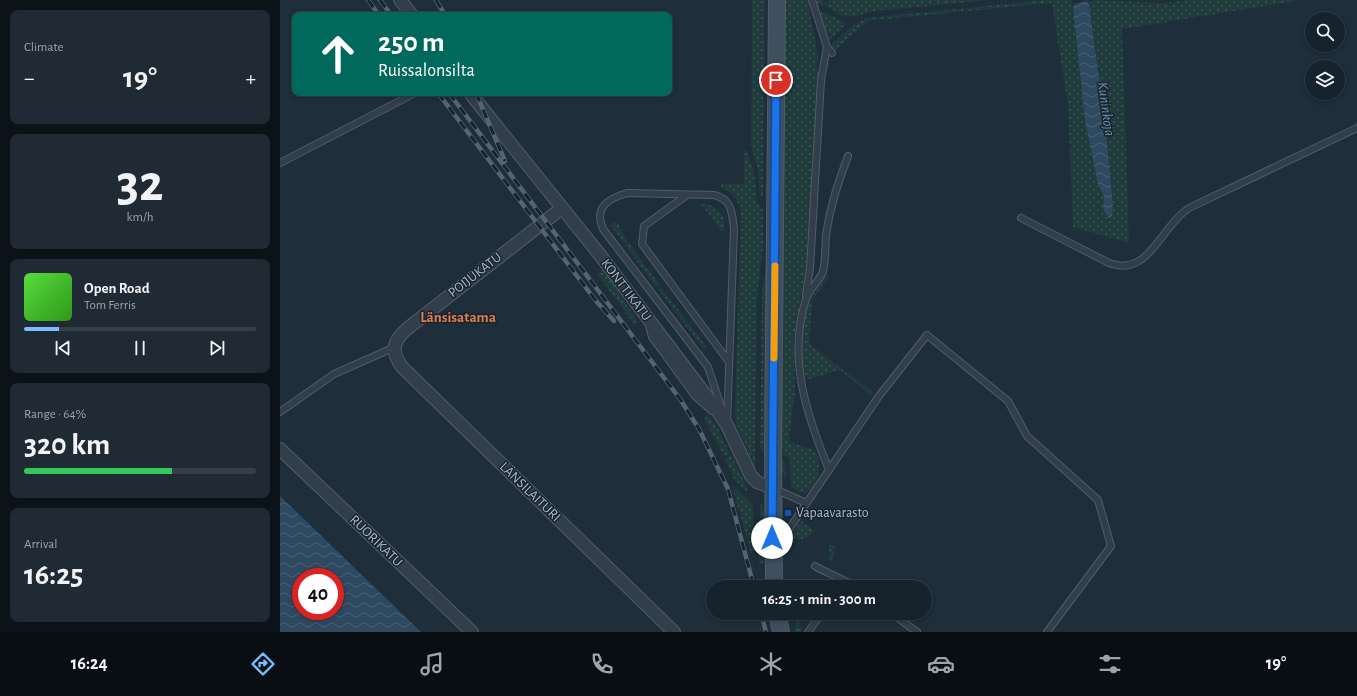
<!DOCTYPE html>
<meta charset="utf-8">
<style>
body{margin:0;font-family:"Alegreya Sans",sans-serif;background:#1f2a34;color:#f1f3f6;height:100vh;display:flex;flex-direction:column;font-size:15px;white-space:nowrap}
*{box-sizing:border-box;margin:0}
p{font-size:13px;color:#9ea4a9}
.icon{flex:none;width:22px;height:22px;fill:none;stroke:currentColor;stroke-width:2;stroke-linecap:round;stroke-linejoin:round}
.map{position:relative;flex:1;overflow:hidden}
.details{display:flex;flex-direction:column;gap:10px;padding:10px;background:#0c1318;width:280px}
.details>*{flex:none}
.banner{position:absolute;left:12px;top:12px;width:380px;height:84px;border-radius:8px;box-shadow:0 2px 6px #0003,0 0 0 1px #353f48;background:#00695c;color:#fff;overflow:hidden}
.buttons{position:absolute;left:1025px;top:12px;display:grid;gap:8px}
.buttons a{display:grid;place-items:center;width:40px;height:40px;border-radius:50%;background:#16222c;box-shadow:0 2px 6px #0003,0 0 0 1px #353f48;font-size:20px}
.speed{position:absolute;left:12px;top:568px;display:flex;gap:8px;font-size:20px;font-weight:700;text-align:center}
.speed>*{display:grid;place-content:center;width:52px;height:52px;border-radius:50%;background:#16222c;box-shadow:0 2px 6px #0003,0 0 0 1px #353f48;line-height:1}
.speed .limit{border:6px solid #d22;background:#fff;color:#111}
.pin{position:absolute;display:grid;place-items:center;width:34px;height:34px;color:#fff;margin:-17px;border:2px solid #fff;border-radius:50%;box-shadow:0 1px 4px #0007}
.me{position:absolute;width:44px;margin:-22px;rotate:0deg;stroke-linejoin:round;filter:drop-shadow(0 0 3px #0008)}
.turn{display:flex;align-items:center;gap:14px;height:84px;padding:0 20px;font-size:18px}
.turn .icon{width:52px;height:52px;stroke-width:2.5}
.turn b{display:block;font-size:28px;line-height:34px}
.big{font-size:30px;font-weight:700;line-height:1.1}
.details .tile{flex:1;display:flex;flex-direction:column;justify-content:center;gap:6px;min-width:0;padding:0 14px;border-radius:8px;background:#1f2a34}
.details .dial{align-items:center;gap:0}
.dial b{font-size:52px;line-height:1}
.song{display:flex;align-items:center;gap:12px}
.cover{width:48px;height:48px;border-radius:6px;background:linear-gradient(135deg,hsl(110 70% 55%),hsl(110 70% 35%))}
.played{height:4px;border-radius:2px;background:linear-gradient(90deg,#7abeff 15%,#353f48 15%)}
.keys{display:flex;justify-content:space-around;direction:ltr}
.heat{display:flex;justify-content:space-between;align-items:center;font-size:22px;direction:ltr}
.charge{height:6px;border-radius:3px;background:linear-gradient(90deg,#34c759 64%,#353f48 0)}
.trip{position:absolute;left:426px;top:580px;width:226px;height:40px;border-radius:20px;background:#16222c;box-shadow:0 2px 6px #0003,0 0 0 1px #353f48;font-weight:700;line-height:40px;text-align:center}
.tabs{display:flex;height:64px;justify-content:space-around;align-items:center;background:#090e12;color:#9ea4a9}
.tabs .icon{width:28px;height:28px}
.tabs .current{color:#7abeff}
.tabs b{font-size:18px;color:#f1f3f6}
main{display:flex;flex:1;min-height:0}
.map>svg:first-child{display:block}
.grass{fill:url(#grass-dots)}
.water{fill:url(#water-waves);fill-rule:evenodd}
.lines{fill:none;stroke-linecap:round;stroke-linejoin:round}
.lane-casing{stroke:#505d68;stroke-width:8}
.street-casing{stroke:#505d68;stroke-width:14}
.secondary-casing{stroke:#505d68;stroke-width:18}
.lane{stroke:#323f4a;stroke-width:6}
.street{stroke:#323f4a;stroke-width:12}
.secondary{stroke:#404f5e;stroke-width:16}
.rail-casing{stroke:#546472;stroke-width:4.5}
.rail{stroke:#18242f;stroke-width:3;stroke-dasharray:9;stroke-linecap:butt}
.route-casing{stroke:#114b97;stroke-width:10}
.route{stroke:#1a73e8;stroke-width:7}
.slow{stroke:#f59e0b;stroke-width:7}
.transit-dot{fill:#1a4fb4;stroke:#18242f;stroke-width:1.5}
.labels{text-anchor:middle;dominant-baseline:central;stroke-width:3;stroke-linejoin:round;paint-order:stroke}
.street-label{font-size:14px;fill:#adbac7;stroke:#18242f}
.poi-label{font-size:14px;fill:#adbac7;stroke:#18242f;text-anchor:start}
.water-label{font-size:15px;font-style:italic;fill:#6a90ae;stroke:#18242f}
.neighbourhood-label{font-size:15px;font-weight:bold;fill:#de7d51;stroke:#18242f}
</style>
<main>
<section class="details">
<div class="tile"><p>Climate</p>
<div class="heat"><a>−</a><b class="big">19°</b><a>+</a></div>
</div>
<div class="tile dial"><b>32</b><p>km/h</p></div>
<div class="tile">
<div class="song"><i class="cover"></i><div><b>Open Road</b><p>Tom Ferris</p></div></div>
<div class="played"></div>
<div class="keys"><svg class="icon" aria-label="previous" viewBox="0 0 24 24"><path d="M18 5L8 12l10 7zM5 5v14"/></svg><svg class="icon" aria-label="pause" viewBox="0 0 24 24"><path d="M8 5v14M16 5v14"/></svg><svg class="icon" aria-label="next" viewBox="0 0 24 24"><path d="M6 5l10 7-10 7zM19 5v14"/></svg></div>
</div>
<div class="tile"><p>Range · 64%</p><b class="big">320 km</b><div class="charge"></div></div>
<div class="tile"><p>Arrival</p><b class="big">16:25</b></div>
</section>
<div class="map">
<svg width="1077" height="632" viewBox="0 0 1077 632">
<defs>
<pattern id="grass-dots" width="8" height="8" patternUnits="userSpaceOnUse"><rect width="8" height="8" fill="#203b3b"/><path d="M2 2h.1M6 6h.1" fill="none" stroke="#3e5556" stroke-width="1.8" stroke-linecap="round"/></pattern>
<pattern id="water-waves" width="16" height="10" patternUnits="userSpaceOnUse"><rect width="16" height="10" fill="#2e4a61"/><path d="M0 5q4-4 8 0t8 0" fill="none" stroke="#4a6276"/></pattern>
</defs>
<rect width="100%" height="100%" fill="#1e2e3a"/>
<!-- grass -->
<path class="grass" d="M472 0H485L483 197H480L478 169 471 145Z
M504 0H528L538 57 537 61 539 85 525 276 514 337 515 395 512 411 509 442 535 450C543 465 539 485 524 494L511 487 510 460 504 454 499 453Z
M535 0H543V2L546 3 549 0H709L595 11 571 17 561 15 548 7 538 4Z
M766 0H793L792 1 818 184 824 196 823 209 832 216 825 123C821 112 822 101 820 90 817 61 814 32 809 3L813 0 882 3 910 0H1077H1022L842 29 849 243 793 227 788 105 772 3 587 21 555 51 551 45 574 24 587 18Z
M540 11 547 13 567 24 550 39 538 13Z
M464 150 467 151 474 172 477 204 483 209V248L477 298 475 467 458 428 455 415 461 212C459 200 452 192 441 187V184H464Z
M422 203C437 206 447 215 444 231H441L421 204Z
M334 222 338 224 347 241 344 243 330 225Z
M348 242 380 285 376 287 345 245Z
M489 248 487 452H484L480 447 482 291Z
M323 269 359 323 355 325 317 274Z
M545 273 549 276 532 301 529 344 594 393 591 396 562 371C552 369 540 378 529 379L525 376C518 354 520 320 531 300 535 291 543 283 545 273Z
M381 287 426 346 425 351 378 289Z
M428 415 439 430 450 454 444 456 424 419Z
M451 455 468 489 466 491 454 479 445 459Z
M500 459 505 462 506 480 499 466Z
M452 485 473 505 474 550 471 554Z
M480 503 486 513V552L482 565 479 564V558Z
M521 521 535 531C528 539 519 542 510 536Z
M551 544 555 547 552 563 550 562 549 546Z
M518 621 522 629 521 632H513Z"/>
<!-- water -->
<path class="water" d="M806 1 809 3 822 100 821 113 825 123 833 206 832 216 829 218 823 209 824 196 818 184 805 120 793 7 795 4Z
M0 496 141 632H0ZM21 577H55V611H21Z"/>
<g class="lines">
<!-- lane casing -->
<g class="lane-casing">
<path id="lane" d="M532 0 547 47 552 53
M0 163 135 93
M347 193 434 195C452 199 452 213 454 229L447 425 428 367 323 229C314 208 327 199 347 193Z
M407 195 364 226 362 244 449 362
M741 218 829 263C869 278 880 227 909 208L1077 128
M526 295 530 268 541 80 547 47
M369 325 372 337 415 396 432 411
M0 412 54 374 115 347
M549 470C527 416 507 358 526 299 529 289 540 281 543 271 546 260 545 246 546 235 550 206 558 183 568 156
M495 489 526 503
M497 545 507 532 599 396 647 335 728 401 747 436 818 500 831 546 767 632
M535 566C548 574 563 578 575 587
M611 613 637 632
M528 632 542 613"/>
</g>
<!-- street casing -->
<g class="street-casing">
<path id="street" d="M120 0 132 15
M190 93 320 255 434 406 447 425 471 476 477 482 493 488
M282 208 128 328C113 341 110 350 122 367L394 632
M0 449 192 632"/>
</g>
<!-- secondary casing -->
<g class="secondary-casing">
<path id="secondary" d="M494 587 493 455 497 0
M497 613 501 632"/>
</g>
<!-- lane -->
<use href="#lane" class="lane"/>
<!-- street -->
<use href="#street" class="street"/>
<!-- secondary -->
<use href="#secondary" class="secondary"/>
<!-- rail casing -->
<g class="rail-casing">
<path id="rail" d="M88 0 99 15
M100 0 111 15
M156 0 165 15
M158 93 316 301 334 321
M169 93 400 399 419 429 448 489 474 587
M196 93 225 161
M481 613 486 632"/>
</g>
<!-- rail -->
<use href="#rail" class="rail"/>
</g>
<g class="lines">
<!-- route casing -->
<g class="route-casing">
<path id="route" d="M492 538 496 80"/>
</g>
<!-- route -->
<use href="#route" class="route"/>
<!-- slow -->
<path class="slow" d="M494 358 495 266"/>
</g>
<!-- markers -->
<rect class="transit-dot" x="504" y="509" width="8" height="8" rx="2"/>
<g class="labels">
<!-- street labels -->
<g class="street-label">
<text transform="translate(195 275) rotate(-38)">POIJUKATU</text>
<text transform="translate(346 290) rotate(53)">KONTTIKATU</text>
<text transform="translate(250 492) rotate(44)">LÄNSILAITURI</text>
<text transform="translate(96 541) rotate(44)">RUORIKATU</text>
</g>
<!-- poi labels -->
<g class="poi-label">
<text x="516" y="513">Vapaavarasto</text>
</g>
<!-- water labels -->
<g class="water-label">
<text transform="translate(826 109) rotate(82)">Kuninkoja</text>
</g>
<!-- neighbourhood labels -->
<g class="neighbourhood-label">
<text x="178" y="317">Länsisatama</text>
</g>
</g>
</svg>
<div class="buttons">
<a><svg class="icon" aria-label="search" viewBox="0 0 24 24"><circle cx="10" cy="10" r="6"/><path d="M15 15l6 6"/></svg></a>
<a><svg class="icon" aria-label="layers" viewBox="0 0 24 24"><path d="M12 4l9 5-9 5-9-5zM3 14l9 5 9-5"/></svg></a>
</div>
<div class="speed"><div class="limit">40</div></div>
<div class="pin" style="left:496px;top:80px;background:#d93025"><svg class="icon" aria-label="arrive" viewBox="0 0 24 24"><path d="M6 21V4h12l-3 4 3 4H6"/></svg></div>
<svg class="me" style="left:492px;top:538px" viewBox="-20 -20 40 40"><circle r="19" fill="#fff"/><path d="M0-13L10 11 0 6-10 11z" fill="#1a73e8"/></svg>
<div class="trip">16:25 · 1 min · 300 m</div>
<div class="banner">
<div class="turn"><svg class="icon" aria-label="ahead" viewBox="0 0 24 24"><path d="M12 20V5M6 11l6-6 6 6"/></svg><div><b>250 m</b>Ruissalonsilta</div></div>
</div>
</div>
</main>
<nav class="tabs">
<b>16:24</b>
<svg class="icon current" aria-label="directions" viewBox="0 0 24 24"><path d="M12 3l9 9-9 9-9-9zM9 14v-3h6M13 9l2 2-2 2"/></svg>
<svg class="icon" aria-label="music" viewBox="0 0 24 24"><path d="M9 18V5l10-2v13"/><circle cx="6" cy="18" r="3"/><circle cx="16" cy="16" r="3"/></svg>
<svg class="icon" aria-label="phone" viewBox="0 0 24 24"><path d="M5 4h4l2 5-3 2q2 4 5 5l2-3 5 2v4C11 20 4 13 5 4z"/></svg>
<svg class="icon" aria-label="climate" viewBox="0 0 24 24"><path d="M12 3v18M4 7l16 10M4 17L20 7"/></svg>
<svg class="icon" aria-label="car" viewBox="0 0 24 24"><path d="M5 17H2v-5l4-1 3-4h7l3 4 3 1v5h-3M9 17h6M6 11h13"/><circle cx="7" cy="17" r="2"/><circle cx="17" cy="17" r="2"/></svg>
<svg class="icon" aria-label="filters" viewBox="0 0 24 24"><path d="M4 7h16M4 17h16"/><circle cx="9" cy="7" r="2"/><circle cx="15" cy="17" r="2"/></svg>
<b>19°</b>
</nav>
